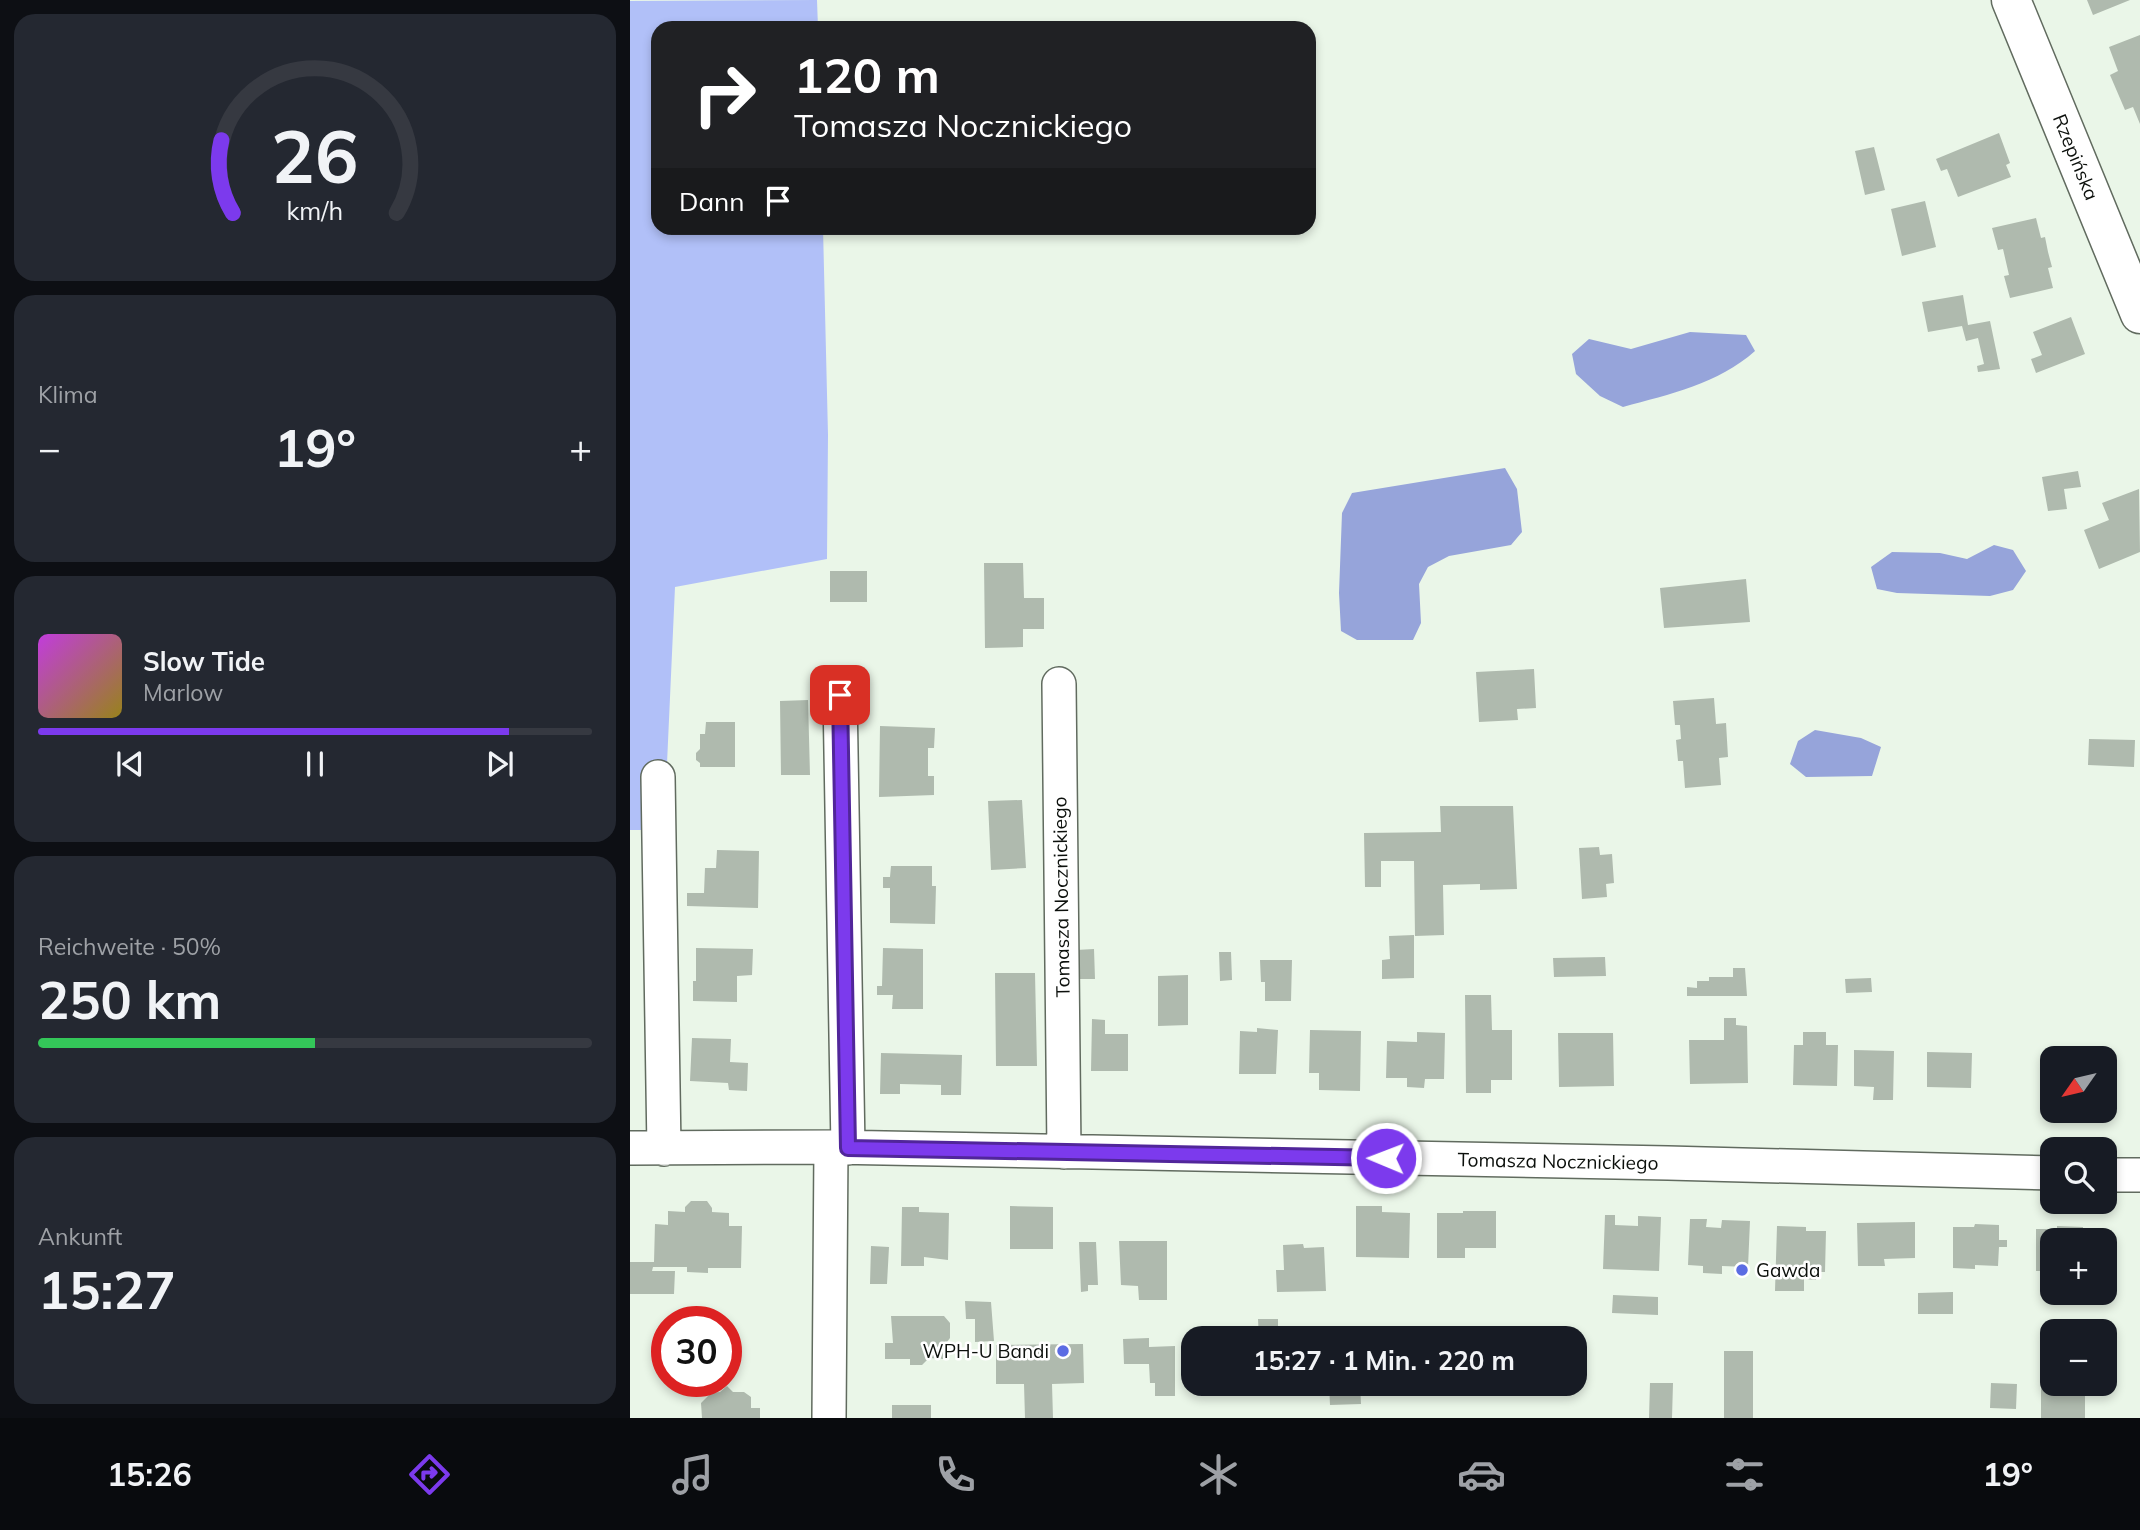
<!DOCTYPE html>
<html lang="de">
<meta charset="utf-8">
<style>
body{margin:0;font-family:Mulish,sans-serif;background:#242831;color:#f1f3f6;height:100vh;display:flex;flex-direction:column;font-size:26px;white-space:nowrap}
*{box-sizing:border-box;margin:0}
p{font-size:23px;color:#9ea1a6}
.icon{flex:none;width:38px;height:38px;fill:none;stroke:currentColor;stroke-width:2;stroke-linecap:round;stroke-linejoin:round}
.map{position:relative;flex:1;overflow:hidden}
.sheet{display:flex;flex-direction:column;gap:14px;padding:14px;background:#0d0f14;width:630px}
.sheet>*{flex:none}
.banner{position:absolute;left:21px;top:21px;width:665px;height:214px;border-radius:21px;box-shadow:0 4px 10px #0003;background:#202124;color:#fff;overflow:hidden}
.needle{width:46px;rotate:236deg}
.fabs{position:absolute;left:1410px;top:1046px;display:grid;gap:14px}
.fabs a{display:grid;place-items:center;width:77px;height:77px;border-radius:14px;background:#171b24;box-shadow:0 4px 10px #0003;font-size:35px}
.speed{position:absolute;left:21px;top:1306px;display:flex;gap:14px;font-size:35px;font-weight:700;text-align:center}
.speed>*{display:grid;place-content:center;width:91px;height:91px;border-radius:50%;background:#171b24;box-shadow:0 4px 10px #0003;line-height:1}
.speed .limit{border:10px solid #d22;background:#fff;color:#111}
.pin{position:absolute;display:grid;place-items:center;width:60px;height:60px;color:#fff;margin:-30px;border-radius:14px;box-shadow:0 4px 10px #0006}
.me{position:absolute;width:77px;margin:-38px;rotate:271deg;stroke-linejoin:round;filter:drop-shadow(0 0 5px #0008)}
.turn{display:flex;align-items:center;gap:24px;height:147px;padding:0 28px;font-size:32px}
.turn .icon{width:91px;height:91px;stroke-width:2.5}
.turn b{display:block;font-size:49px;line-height:60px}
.then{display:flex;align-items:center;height:66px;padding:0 28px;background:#0003;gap:14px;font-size:26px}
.big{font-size:52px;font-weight:700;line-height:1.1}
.sheet .widget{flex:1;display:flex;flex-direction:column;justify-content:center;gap:10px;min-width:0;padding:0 24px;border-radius:21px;background:#242831}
.sheet .dial{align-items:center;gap:0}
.dial svg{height:182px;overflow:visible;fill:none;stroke:#363941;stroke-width:7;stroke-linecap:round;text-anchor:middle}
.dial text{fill:#f1f3f6;stroke:none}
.song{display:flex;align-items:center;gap:21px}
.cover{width:84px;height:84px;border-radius:10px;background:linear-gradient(135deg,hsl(290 70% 55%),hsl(50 70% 35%))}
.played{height:7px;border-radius:4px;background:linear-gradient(90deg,#7c3aed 85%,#363941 85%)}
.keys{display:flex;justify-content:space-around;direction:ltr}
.heat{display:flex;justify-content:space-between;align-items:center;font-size:38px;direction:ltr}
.charge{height:10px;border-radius:5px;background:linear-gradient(90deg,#34c759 50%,#363941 0)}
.trip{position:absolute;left:551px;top:1326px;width:406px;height:70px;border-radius:21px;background:#171b24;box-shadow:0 4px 10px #0003;font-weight:700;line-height:70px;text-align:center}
.tab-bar{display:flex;height:112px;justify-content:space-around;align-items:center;background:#090b0e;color:#9ea1a6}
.tab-bar .icon{width:49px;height:49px}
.tab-bar .selected{color:#7c3aed}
.tab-bar b{font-size:32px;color:#f1f3f6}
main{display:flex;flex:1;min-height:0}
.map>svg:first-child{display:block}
.forest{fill:#b1c0f8}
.water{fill:#96a4da}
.building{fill:#afbaae}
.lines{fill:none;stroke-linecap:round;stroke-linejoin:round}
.minor-casing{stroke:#616b5f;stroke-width:36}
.tertiary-casing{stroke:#616b5f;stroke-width:41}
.minor{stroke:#fff;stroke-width:33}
.tertiary{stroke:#fff;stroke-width:38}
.route-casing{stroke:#51269a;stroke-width:18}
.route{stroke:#7c3aed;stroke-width:12}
.poi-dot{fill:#5b6ce3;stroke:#fff;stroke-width:2.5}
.labels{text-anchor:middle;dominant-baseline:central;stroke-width:5;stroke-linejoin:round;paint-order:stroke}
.street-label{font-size:19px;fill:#0c100c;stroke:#fff}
.poi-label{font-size:19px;fill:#0c100c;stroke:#fff;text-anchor:start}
</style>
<main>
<section class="sheet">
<div class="widget dial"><svg viewBox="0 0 100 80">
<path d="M14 69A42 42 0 1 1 86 69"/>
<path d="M14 69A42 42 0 0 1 9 37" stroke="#7c3aed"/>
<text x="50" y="56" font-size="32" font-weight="700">26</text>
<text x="50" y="72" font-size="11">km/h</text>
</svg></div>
<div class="widget"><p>Klima</p>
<div class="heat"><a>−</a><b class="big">19°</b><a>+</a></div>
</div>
<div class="widget">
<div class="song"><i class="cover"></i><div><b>Slow Tide</b><p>Marlow</p></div></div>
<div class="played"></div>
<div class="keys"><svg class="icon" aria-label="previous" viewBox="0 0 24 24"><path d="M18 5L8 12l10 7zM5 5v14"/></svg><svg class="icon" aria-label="pause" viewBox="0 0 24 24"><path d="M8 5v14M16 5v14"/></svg><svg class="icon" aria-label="next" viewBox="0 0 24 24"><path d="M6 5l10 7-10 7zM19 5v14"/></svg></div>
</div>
<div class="widget"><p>Reichweite · 50%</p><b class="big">250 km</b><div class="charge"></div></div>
<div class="widget"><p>Ankunft</p><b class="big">15:27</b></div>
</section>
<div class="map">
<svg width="1510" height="1418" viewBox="0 0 1510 1418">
<rect width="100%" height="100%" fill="#eaf6e8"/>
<!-- forest -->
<path class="forest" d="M187 0 188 28H28V228H193L198 435 197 559 45 587 34 830H0V1Z"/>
<!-- water -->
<path class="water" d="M1060 332 1116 335 1125 351C1088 384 1040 394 993 407L970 396 946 374 942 354 959 339 1001 349Z
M875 468 887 489 892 532 881 545 819 556 798 567 789 584 791 623 783 640H727L711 631 709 593 712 513 722 493Z
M1364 545 1383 550 1396 571 1383 590 1360 596 1267 593 1247 589 1241 567 1262 552 1310 553 1337 559Z
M1185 730 1231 738 1251 747 1242 776 1176 777 1160 764 1168 741Z"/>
<!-- building -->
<path class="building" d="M1457 0H1500L1463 15Z
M1510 35V124L1503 107 1495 110 1480 75 1488 71 1479 47Z
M1369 133 1380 163 1376 165 1381 177 1328 197 1317 169 1311 171 1306 159Z
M1244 147 1255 190 1235 195 1225 151Z
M1295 201 1306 247 1272 256 1261 209Z
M1406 218 1411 238 1415 237 1418 252 1422 267 1418 268 1423 288 1380 298 1374 276 1379 275 1373 249 1368 250 1362 228Z
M1333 295 1338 325 1360 321 1370 369 1348 372 1347 366 1354 364 1348 338 1336 341 1332 326 1298 332 1292 302Z
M1441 317 1455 354 1406 373 1401 359 1412 355 1403 332Z
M1448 471 1451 487 1434 489 1437 509 1418 511 1412 477Z
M1509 489 1510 552 1469 569 1454 530 1479 520 1472 503Z
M354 563H393L394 598H414V629H393V647L355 648Z
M200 571H237V602H200Z
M1116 579 1120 622 1034 628 1030 588Z
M904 669 906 708 887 709 888 720 849 722 846 672Z
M1084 698 1086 724 1096 723 1098 757 1089 758 1091 785 1055 788 1053 761H1048L1046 740 1051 739 1050 725H1045L1043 701Z
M178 700 180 775H151L150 701Z
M76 722H105V767H70V763L66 760V753L70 749V734H75Z
M250 726 305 728 304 748H298V776H304V795L249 797Z
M1459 739 1505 740 1504 767 1458 765Z
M392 800 396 868 361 870 358 801Z
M810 806H883L887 889 850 890V884L813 885 814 935 785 936 784 861H751V887H735L734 833 811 832Z
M969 847 970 855 982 854 984 883 976 884 977 897 952 899 949 848Z
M87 850 129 851 128 908 57 906V893H74L75 868H86Z
M261 866H302V886H306L305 924 260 923V888H253V877H260Z
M784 935V978L752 979V960L760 959 759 936Z
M66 948 123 949 122 975 107 976V1002L63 1001V981H66Z
M253 948 293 949V1009H262L263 995H247V986H252Z
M464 949 465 979H447L446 950Z
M589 952H601L602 980 590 981Z
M975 957 976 976 924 977 923 958Z
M630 960H662L661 1001H635V982H631Z
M1103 968H1115L1117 996H1057V987L1067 988V981H1079V977H1103Z
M365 973H405L407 1066H366Z
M558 975V1025L528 1026V976Z
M1241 978 1242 992 1216 993 1215 979Z
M835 995H861L862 1030H882V1080H861V1093H836Z
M1094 1018H1106V1025L1117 1026 1118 1083 1060 1084 1059 1040H1094Z
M462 1019 475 1020V1034H498V1071H461Z
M627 1028 648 1030 646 1074H609L610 1031 627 1032Z
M680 1030 731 1031 730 1091 689 1090V1073H679Z
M787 1032 815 1033 814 1079H795L794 1088 777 1087V1078H756L757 1041 787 1042Z
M1173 1032H1196V1045H1208L1207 1086 1163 1085 1164 1045H1173Z
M928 1033H983L984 1086 929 1087Z
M62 1038 101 1039 100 1062 118 1063 117 1091 99 1090 98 1083 60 1081Z
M1224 1050 1264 1051 1263 1100H1243L1244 1087 1224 1086Z
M1297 1052 1342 1053 1341 1088 1297 1087Z
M251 1053 332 1055 331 1095H311V1085L270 1084V1094H250Z
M61 1201H77L82 1208V1212L99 1213V1226H112L111 1268H78V1273L57 1272V1267H23L22 1271H45L44 1294H0V1262H24L25 1224 38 1225V1211L55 1212V1207Z
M380 1206 423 1207V1249H380Z
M726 1206H752V1212L780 1213 779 1258 726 1257Z
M272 1207H289V1212L319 1213 318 1260 294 1257V1266H271Z
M833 1211H866V1248H835V1258H807V1213H833Z
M975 1215H985V1225L1008 1226V1216L1031 1217 1029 1271 973 1269Z
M1060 1219H1077L1076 1227 1091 1228 1092 1220 1120 1221 1118 1267 1092 1266V1274L1073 1273V1266L1058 1265Z
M1285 1222V1258L1254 1259 1255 1266H1228L1227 1223Z
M1345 1224 1369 1225V1240H1377V1247H1369L1368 1266 1345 1265V1269L1323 1268V1227H1344Z
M1147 1226 1176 1227V1231H1196L1195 1272H1186V1280L1174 1279V1291H1145Z
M1427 1226 1453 1227V1241H1423V1271H1406V1229H1427Z
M489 1241H537V1300H509L508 1286 491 1285Z
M449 1242H466L468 1285H458V1291L451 1292Z
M673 1244 674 1248 694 1247 696 1291 647 1292 646 1270H654L653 1245Z
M241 1246 259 1247 257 1284H240Z
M1323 1292V1314H1288V1293Z
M983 1295 1028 1297V1315L982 1313Z
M335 1301 361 1302 364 1341 345 1342V1319H336Z
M261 1316H314L320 1323V1338L314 1346V1359L299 1358 292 1365H280V1359H255V1343H263Z
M628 1319H648V1339H629Z
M729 1328V1339H704V1329Z
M750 1330 775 1331 774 1339H750Z
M519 1338V1347L545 1346V1396H525V1383H520L519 1364H494L493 1339Z
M453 1344 454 1383 422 1384 423 1418H395L394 1384H366V1345Z
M1411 1349H1423V1384H1455V1418H1411Z
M1094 1351H1123V1418H1094Z
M1020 1383H1043L1042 1418H1019Z
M1361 1383 1387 1384 1386 1409 1360 1408Z
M699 1384H730L731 1404 700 1405Z
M747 1384H827L826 1393 747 1389Z
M97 1386 103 1392H114L121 1397V1408H130V1418H72L71 1403 81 1393 90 1392Z
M262 1405H301V1418H262Z"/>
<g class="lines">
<!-- minor casing -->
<g class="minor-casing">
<path id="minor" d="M429 684 434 1152
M210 695 218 1148
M28 777 34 1149
M0 1148 201 1147 1038 1163 1423 1173
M1475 1175H1510
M199 1418 201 1147"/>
</g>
<!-- tertiary casing -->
<g class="tertiary-casing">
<path id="tertiary" d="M1381 0 1510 314"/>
</g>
<!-- minor -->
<use href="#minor" class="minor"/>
<!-- tertiary -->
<use href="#tertiary" class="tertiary"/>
</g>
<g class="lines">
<!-- route casing -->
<g class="route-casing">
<path id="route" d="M210 695 218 1148 756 1158"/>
</g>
<!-- route -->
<use href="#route" class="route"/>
</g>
<!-- markers -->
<g class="poi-dot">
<circle cx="1112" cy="1270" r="7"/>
<circle cx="433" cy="1351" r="7"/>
</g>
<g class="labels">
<!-- street labels -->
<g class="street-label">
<text transform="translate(1446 157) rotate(68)">Rzepińska</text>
<text transform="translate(431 897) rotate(-91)">Tomasza Nocznickiego</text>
<text transform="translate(928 1161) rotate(1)">Tomasza Nocznickiego</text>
</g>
<!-- poi labels -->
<g class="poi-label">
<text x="1126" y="1270">Gawda</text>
<text x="419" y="1351" text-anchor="end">WPH-U Bandi</text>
</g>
</g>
</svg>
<div class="fabs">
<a><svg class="needle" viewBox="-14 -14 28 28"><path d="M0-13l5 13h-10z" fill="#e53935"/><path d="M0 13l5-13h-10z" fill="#9ea1a6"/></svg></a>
<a><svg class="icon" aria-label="search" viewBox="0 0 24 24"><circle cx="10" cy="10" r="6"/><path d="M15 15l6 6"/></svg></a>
<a>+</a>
<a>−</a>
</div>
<div class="speed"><div class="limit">30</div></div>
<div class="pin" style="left:210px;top:695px;background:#d93025"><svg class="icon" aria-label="arrive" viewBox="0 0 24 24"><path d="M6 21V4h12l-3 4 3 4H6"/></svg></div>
<svg class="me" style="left:756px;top:1158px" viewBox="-20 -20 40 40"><circle r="17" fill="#7c3aed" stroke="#fff" stroke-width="3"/><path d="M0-11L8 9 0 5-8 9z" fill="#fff"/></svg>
<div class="trip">15:27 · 1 Min. · 220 m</div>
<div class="banner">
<div class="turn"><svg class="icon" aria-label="right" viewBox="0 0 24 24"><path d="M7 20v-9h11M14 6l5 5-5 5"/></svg><div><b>120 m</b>Tomasza Nocznickiego</div></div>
<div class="then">Dann<svg class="icon" aria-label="arrive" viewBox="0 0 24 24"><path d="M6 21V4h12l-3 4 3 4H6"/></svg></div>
</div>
</div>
</main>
<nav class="tab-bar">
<b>15:26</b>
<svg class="icon selected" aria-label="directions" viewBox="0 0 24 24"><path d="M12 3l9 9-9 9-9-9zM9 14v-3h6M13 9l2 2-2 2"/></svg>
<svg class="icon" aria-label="music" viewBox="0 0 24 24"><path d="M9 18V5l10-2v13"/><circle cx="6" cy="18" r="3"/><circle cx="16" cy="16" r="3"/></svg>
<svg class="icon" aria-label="phone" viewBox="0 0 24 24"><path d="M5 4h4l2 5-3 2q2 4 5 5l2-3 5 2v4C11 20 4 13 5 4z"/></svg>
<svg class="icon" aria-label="climate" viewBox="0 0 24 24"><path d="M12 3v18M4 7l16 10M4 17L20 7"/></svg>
<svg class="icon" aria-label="car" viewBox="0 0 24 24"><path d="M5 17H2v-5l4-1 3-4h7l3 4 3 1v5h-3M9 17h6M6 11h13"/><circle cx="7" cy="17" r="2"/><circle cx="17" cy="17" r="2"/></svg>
<svg class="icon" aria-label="filters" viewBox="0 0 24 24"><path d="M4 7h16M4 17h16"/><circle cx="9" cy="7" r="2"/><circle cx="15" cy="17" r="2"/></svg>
<b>19°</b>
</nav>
